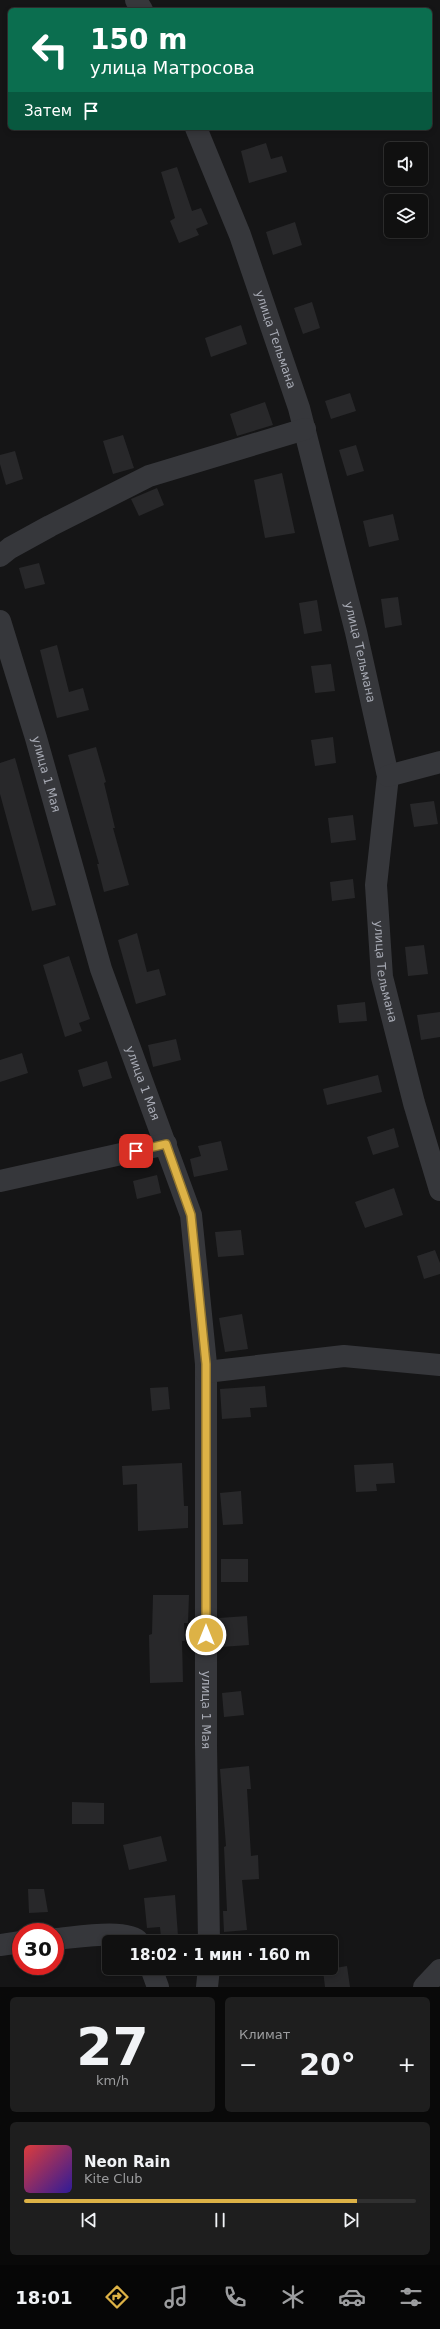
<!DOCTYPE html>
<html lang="ru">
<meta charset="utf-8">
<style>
body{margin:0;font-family:"DejaVu Sans",sans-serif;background:#1e1e1e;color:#f1f3f6;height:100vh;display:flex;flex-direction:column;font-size:15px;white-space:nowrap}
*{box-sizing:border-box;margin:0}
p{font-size:13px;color:#9c9d9f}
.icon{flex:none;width:22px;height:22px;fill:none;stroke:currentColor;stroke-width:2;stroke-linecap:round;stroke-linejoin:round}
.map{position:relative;height:1987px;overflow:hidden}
.panel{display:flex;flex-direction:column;gap:10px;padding:10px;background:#090909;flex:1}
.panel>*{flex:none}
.top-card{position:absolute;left:8px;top:8px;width:424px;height:122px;border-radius:6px;box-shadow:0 2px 6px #0003,0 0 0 1px #303030;background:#0b6e4f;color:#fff;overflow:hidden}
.controls{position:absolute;left:384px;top:142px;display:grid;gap:8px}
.controls a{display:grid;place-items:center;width:44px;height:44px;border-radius:6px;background:#101010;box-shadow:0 2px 6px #0003,0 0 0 1px #303030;font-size:20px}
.speed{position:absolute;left:12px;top:1923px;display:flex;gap:8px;font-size:20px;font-weight:700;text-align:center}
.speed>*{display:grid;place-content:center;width:52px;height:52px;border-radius:50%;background:#101010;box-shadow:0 2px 6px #0003,0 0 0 1px #303030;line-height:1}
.speed .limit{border:6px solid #d22;background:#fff;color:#111}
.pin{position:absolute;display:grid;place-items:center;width:34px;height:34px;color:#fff;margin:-17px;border-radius:8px;box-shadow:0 2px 6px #0006}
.me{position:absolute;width:44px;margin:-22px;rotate:0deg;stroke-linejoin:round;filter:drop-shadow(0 0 3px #0008)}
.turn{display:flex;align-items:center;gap:14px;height:84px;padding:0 16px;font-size:18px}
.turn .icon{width:52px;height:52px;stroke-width:2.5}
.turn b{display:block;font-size:28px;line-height:34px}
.then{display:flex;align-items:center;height:38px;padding:0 16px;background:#0003;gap:8px;font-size:15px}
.big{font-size:30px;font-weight:800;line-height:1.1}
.panel .widget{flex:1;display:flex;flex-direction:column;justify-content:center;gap:6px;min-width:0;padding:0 14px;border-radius:6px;background:#1e1e1e}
.panel .dial{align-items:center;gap:0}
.dial b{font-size:52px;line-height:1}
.song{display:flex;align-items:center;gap:12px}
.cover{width:48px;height:48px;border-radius:6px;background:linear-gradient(135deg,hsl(0 70% 55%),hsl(250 70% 35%))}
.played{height:4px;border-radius:2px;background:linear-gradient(90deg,#ddb246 85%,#303030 85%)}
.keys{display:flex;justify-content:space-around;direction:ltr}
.heat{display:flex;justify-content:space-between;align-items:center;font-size:22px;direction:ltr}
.panel .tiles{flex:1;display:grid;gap:10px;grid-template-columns:1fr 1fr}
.widget:last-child{grid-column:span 2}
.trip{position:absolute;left:102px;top:1935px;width:236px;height:40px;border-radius:6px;background:#101010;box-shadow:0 2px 6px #0003,0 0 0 1px #303030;font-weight:800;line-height:40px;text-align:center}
.tabs{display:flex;height:64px;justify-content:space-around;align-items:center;background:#060606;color:#9c9d9f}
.tabs .icon{width:28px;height:28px}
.tabs .selected{color:#ddb246}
.tabs b{font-size:18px;color:#f1f3f6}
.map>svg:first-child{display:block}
.building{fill:#28282a}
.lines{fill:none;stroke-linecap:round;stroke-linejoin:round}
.minor{stroke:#36373b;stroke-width:22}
.route-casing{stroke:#90742e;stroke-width:10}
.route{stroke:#ddb246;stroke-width:7}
.labels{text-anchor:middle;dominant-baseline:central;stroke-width:4;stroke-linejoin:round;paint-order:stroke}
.street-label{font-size:12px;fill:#a8abb5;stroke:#101011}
</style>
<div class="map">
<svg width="440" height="1987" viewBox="0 0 440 1987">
<rect width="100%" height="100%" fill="#151516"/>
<!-- building -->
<path class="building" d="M266 143 271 159 282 156 287 172 249 183 241 151Z
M177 167 192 211 201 208 208 224 196 229 199 235 179 243 170 221 175 218 161 172Z
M295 222 302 245 273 255 266 232Z
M312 302 320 328 303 334 294 308Z
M241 325 247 344 211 357 205 338Z
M350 393 356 411 331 419 325 401Z
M265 402 273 425 237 436 230 414Z
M123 435 134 468 113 474 103 441Z
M356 445 364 471 347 476 339 450Z
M15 451 23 479 6 485 0 464V455Z
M282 473 295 533 265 538 254 480Z
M157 488 164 505 139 516 131 499Z
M393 514 399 540 369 547 363 521Z
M39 563 45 584 25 589 19 568Z
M398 597 402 625 385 628 381 599Z
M317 600 322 631 304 634 299 603Z
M57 645 69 692 83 688 89 710 57 718 40 650Z
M331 664 335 691 315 693 311 666Z
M333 737 336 763 315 766 311 740Z
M96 747 106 782 104 783 115 828H113L129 885 104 892 97 864H99L68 755Z
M15 758 56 905 32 911 0 794V763Z
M434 801 438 824 414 827 410 804Z
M353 815 356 840 331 843 328 818Z
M353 879 355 898 332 901 330 882Z
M137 933 147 972 159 969 166 995 136 1004 118 940Z
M424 945 428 974 408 976 405 947Z
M69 956 90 1019 79 1023 82 1031 65 1037 43 965Z
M365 1002 367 1021 339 1023 337 1005Z
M440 1012V1037L421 1040 417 1015Z
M176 1039 181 1060 153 1067 148 1045Z
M22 1053 28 1073 0 1082V1060Z
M107 1061 112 1078 83 1087 78 1070Z
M378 1075 382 1092 327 1105 323 1089Z
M394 1128 399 1147 373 1155 367 1137Z
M221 1141 228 1170 194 1177 190 1159 201 1156 198 1146Z
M157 1175 161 1193 137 1199 133 1181Z
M394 1188 403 1215 365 1228 355 1202Z
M241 1230 244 1255 218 1257 215 1232Z
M435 1250 440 1263V1274L424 1279 417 1256Z
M242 1314 248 1349 225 1352 219 1318Z
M265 1386 267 1407 250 1408 251 1417 222 1419 220 1389Z
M168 1387 170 1409 152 1411 150 1388Z
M182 1463 184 1506H188V1528L138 1531 137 1484 123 1485 122 1466Z
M393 1463 395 1483 376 1484 377 1491 356 1492 354 1465Z
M241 1491 243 1524 223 1525 220 1493Z
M221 1559H248V1582H221Z
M153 1595H189L188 1623H184L185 1641H182L183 1682 150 1683 149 1635 152 1634Z
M247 1616 249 1645 221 1647 219 1618Z
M241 1691 244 1715 224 1717 222 1693Z
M249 1766 251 1789H247L251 1856 258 1855 259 1879 242 1880 247 1930 224 1932 223 1911H227L224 1847 226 1846 220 1769Z
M72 1802 104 1803V1824H72Z
M161 1836 167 1861 129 1870 123 1845Z
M28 1889H44L48 1912 29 1913Z
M175 1895 178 1936 161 1937 160 1927 147 1928 144 1898Z
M347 1966 350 1987H325L323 1970Z"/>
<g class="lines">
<!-- minor -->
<g class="minor">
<path d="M136 0 142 10"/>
<path id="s1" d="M196 128 240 235 299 408 356 632 388 776 376 885 382 977 414 1103 440 1190"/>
<path d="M0 556 10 548 50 526 149 476 305 429"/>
<path id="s2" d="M0 621 36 738 101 969 191 1215 206 1364V1745L209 1942"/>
<path d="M388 776 440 762"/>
<path d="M0 1181 166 1144"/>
<path d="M206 1372 344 1356 440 1365"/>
<path d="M55 1939C72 1938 128 1928 139 1942"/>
<path d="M0 1945 21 1942"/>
<path d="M151 1968 158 1987"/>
<path d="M207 1987 209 1968"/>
<path d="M424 1987 440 1970"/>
</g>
</g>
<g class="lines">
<!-- route casing -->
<g class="route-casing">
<path id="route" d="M136 1151 166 1144 191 1215 206 1364V1635"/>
</g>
<!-- route -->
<use href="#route" class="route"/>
</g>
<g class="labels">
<!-- street labels -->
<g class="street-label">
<text stroke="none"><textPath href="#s1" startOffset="226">улица Тельмана</textPath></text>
<text stroke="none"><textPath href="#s1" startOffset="550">улица Тельмана</textPath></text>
<text stroke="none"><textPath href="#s2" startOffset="160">улица 1 Мая</textPath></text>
<text stroke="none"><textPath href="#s1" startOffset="874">улица Тельмана</textPath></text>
<text stroke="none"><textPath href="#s2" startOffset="484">улица 1 Мая</textPath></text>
<text stroke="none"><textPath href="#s2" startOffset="1120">улица 1 Мая</textPath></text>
</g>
</g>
</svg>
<div class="controls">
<a><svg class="icon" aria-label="sound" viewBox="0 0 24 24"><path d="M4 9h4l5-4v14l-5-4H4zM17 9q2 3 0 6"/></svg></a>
<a><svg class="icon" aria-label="layers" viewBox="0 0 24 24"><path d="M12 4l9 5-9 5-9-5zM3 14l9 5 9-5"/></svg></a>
</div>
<div class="speed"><div class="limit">30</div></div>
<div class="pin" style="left:136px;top:1151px;background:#d93025"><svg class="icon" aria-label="arrive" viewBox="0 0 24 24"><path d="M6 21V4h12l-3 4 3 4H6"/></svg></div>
<svg class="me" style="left:206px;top:1635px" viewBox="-20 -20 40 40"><circle r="17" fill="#ddb246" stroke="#fff" stroke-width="3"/><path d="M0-11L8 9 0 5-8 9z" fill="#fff"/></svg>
<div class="trip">18:02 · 1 мин · 160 m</div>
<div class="top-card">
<div class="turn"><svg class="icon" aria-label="left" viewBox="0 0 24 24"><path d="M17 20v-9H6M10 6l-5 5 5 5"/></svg><div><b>150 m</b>улица Матросова</div></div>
<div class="then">Затем<svg class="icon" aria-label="arrive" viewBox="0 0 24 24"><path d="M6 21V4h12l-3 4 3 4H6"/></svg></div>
</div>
</div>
<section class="panel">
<div class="tiles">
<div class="widget dial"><b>27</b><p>km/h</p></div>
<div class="widget"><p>Климат</p>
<div class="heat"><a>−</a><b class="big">20°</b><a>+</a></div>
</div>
<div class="widget">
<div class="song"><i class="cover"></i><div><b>Neon Rain</b><p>Kite Club</p></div></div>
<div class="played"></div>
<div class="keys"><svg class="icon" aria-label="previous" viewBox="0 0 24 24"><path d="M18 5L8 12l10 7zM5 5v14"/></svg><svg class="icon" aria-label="pause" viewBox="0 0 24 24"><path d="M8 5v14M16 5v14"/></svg><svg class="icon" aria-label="next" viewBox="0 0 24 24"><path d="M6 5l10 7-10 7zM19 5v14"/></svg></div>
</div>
</div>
</section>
<nav class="tabs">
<b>18:01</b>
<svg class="icon selected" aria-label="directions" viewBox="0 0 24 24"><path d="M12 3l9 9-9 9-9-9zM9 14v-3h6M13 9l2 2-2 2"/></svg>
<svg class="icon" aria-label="music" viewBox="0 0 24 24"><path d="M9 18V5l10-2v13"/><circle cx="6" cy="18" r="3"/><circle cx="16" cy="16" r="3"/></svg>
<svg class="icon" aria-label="phone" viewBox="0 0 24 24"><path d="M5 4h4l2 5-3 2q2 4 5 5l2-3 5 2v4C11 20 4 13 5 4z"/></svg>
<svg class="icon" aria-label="climate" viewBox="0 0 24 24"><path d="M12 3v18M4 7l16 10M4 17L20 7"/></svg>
<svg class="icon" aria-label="car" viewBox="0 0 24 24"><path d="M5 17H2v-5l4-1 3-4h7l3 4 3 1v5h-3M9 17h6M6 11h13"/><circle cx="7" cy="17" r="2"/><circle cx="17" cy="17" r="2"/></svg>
<svg class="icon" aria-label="filters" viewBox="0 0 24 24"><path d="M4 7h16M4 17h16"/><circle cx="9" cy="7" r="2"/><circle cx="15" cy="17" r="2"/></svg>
</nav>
